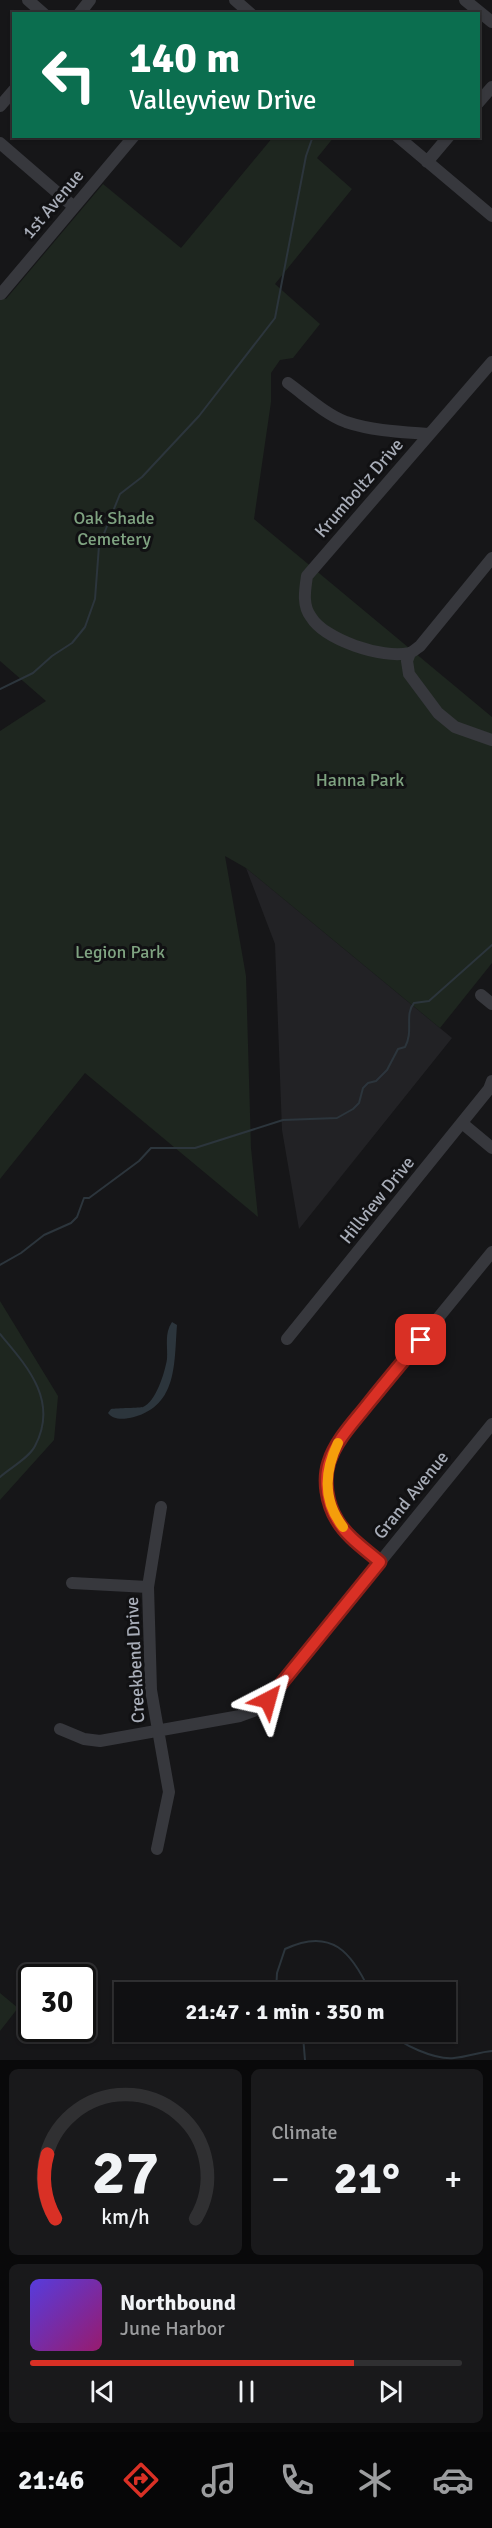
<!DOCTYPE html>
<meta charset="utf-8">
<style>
body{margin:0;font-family:Signika,sans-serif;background:#19191b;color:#f1f3f6;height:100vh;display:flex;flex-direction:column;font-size:22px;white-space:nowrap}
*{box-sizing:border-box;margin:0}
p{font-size:20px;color:#9c9d9f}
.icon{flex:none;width:33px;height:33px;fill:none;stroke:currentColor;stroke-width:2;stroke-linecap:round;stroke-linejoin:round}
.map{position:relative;height:2060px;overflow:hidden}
.panel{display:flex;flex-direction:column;gap:9px;padding:9px;background:#09090a;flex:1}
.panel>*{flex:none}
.top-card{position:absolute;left:12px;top:12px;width:468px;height:126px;border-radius:0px;box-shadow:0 2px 4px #0004,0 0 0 2px #303032;background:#0b6e4f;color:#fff;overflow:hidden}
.speed{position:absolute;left:18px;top:1964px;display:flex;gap:12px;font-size:30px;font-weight:700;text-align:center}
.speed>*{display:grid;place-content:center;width:78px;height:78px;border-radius:50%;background:#101012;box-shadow:0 2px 4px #0004,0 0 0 2px #303032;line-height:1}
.speed .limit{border:3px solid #111;border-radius:9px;background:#fff;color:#111}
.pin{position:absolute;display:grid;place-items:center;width:51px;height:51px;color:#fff;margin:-26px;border-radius:12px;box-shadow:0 3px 9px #0006}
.me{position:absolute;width:66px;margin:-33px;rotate:39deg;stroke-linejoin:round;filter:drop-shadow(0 0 4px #0008)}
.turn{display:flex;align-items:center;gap:21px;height:126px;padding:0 18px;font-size:27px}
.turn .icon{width:78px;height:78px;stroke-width:2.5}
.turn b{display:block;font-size:42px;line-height:51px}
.big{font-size:45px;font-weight:800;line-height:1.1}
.panel .widget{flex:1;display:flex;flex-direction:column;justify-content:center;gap:9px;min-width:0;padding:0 21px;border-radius:9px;background:#19191b}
.panel .dial{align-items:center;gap:0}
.dial svg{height:156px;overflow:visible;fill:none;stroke:#303032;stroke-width:7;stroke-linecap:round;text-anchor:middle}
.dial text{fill:#f1f3f6;stroke:none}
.song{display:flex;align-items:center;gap:18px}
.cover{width:72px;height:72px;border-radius:9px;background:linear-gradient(135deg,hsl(250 70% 55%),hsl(320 70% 35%))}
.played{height:6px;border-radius:3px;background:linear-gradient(90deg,#d93025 75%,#303032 75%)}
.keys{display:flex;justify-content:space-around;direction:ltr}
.heat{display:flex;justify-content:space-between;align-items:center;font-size:33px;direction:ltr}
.panel .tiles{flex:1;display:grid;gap:9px;grid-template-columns:1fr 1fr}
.widget:last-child{grid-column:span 2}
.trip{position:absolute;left:114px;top:1982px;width:342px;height:60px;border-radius:0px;background:#101012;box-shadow:0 2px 4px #0004,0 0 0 2px #303032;font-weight:800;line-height:60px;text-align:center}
.tab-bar{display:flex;height:96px;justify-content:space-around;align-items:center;background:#060607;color:#9c9d9f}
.tab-bar .icon{width:42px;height:42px}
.tab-bar .on{color:#d93025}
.tab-bar b{font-size:27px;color:#f1f3f6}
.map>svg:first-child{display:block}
.built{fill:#222225}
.green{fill:#1e261f}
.water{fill:#2c353c}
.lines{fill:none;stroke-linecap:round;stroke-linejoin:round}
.stream{stroke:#2c353c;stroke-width:2}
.minor{stroke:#37383d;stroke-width:12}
.route-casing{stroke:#8d1f18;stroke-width:15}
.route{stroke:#d93025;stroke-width:10}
.slow{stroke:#f59e0b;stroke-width:10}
.labels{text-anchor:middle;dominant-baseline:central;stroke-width:6;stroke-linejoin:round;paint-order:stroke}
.street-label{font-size:18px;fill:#a8adb8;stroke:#111113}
.park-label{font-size:18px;fill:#7fa381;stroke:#111113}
</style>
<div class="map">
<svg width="492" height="2060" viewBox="0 0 492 2060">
<rect width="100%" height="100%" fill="#161618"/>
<!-- built -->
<path class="built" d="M246 868 452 1038 299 1229 282 1130 275 944Z"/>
<!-- green -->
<path class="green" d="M273 137H334L317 158 352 189 275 284 320 324 293 358 280 360 271 373V402L254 519 492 717V963L440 1028 246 868 225 856 246 976 251 1148 258 1217 85 1073 0 1179V731L46 701 0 661V295L6 299 103 184 181 248Z
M0 1301 58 1396 54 1440 0 1500Z
M0 1993 18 2008 0 2031Z"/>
<!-- water -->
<path class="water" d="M172 1322 177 1325C174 1362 178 1405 134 1417 125 1419 114 1421 108 1413L111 1409C117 1408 140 1408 143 1407 156 1402 165 1372 167 1359 168 1346 164 1334 172 1322Z"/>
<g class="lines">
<!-- stream -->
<path class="stream" d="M0 689 33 673 52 656 72 643 85 627 95 599 99 546 120 494 142 477 199 416 275 318 306 156 313 136
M0 1265 21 1253 44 1235 71 1223 77 1217 84 1198H89L139 1161 151 1148H195L283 1120 337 1118 353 1109 359 1103 363 1088 368 1083 376 1081 387 1070 398 1049 405 1047C414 1031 404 1015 414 1003L429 1001 492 945
M0 1334C27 1366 59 1401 35 1446 29 1458 10 1468 0 1477
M276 1992 277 1973 285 1949C331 1927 352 1952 370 1992
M299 2031 303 2036 305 2060
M389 2031C400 2045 436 2060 454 2058 467 2057 479 2052 492 2051"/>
<!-- minor -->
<path class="minor" d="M28 0 44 14
M235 0 251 14
M465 0 492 22
M79 14 90 0
M478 103 492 87
M0 106 14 90
M397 136 492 216
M0 143 74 207
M427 162 449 136
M1 294 134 136
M492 362 307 576C305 590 302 605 311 617 325 640 382 659 409 653 413 652 417 648 420 646L492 558
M288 383C306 396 325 414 346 422 373 431 402 432 429 434
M410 653 407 661 409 674 438 713 455 727 492 740
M481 995 492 1004
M462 1123 492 1148
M287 1339 489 1089 492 1081
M380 1562C369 1553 357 1544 348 1534 316 1499 324 1461 349 1427L492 1252
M72 1583 148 1587
M60 1729 84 1739 100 1741 240 1716 256 1710 268 1700 492 1424
M157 1849 169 1792 151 1690 148 1587 161 1507"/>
</g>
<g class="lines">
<!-- route casing -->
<g class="route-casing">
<path id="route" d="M268 1700 380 1562C365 1549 347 1537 337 1520 327 1504 323 1480 329 1462 336 1440 354 1422 368 1404 385 1383 403 1361 421 1340"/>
</g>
<!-- route -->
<use href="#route" class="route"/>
<!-- slow -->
<path class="slow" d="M338 1443C324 1472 323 1501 343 1527"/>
</g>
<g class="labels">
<!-- street labels -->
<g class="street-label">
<text transform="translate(53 204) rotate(-50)">1st Avenue</text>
<text transform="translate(359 488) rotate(-49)">Krumboltz Drive</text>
<text transform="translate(377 1200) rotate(-51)">Hillview Drive</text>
<text transform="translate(411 1495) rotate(-51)">Grand Avenue</text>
<text transform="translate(135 1660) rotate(-93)">Creekbend Drive</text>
</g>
<!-- park labels -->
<g class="park-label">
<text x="114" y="518">Oak Shade<tspan x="114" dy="21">Cemetery</tspan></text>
<text x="360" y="780">Hanna Park</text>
<text x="120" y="952">Legion Park</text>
</g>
</g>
</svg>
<div class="speed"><div class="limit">30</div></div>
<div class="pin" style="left:421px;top:1340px;background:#d93025"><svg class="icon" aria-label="arrive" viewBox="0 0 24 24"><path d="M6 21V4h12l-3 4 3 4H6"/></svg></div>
<svg class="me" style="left:268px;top:1700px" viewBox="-20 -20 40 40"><path d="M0-17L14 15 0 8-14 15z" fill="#d93025" stroke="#fff" stroke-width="4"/></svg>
<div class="trip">21:47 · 1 min · 350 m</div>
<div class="top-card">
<div class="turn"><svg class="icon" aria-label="left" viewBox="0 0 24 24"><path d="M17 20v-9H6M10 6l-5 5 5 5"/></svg><div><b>140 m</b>Valleyview Drive</div></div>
</div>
</div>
<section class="panel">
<div class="tiles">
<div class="widget dial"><svg viewBox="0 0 100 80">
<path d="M14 69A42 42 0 1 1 86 69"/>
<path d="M14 69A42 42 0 0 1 10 36" stroke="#d93025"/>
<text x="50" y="56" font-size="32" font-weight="700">27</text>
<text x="50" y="72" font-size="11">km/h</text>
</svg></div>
<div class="widget"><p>Climate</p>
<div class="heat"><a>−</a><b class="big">21°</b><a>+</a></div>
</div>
<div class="widget">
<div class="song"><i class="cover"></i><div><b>Northbound</b><p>June Harbor</p></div></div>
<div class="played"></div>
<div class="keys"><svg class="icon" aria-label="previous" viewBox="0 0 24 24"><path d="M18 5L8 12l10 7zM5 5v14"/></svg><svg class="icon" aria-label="pause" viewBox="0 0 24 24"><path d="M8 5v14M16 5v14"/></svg><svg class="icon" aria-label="next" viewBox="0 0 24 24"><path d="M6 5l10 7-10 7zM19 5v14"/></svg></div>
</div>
</div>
</section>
<nav class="tab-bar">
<b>21:46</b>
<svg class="icon on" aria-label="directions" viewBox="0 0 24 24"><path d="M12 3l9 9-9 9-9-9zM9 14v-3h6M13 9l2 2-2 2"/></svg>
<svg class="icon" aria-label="music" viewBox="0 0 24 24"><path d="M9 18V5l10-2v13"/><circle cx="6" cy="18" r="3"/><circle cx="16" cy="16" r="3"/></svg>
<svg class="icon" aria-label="phone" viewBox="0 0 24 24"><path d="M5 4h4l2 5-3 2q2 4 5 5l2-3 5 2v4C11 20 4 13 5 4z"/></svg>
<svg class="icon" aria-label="climate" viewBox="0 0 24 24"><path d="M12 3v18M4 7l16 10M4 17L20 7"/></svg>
<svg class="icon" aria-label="car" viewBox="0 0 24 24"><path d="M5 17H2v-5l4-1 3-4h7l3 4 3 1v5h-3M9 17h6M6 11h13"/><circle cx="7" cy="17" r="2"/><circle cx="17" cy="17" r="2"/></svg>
</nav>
